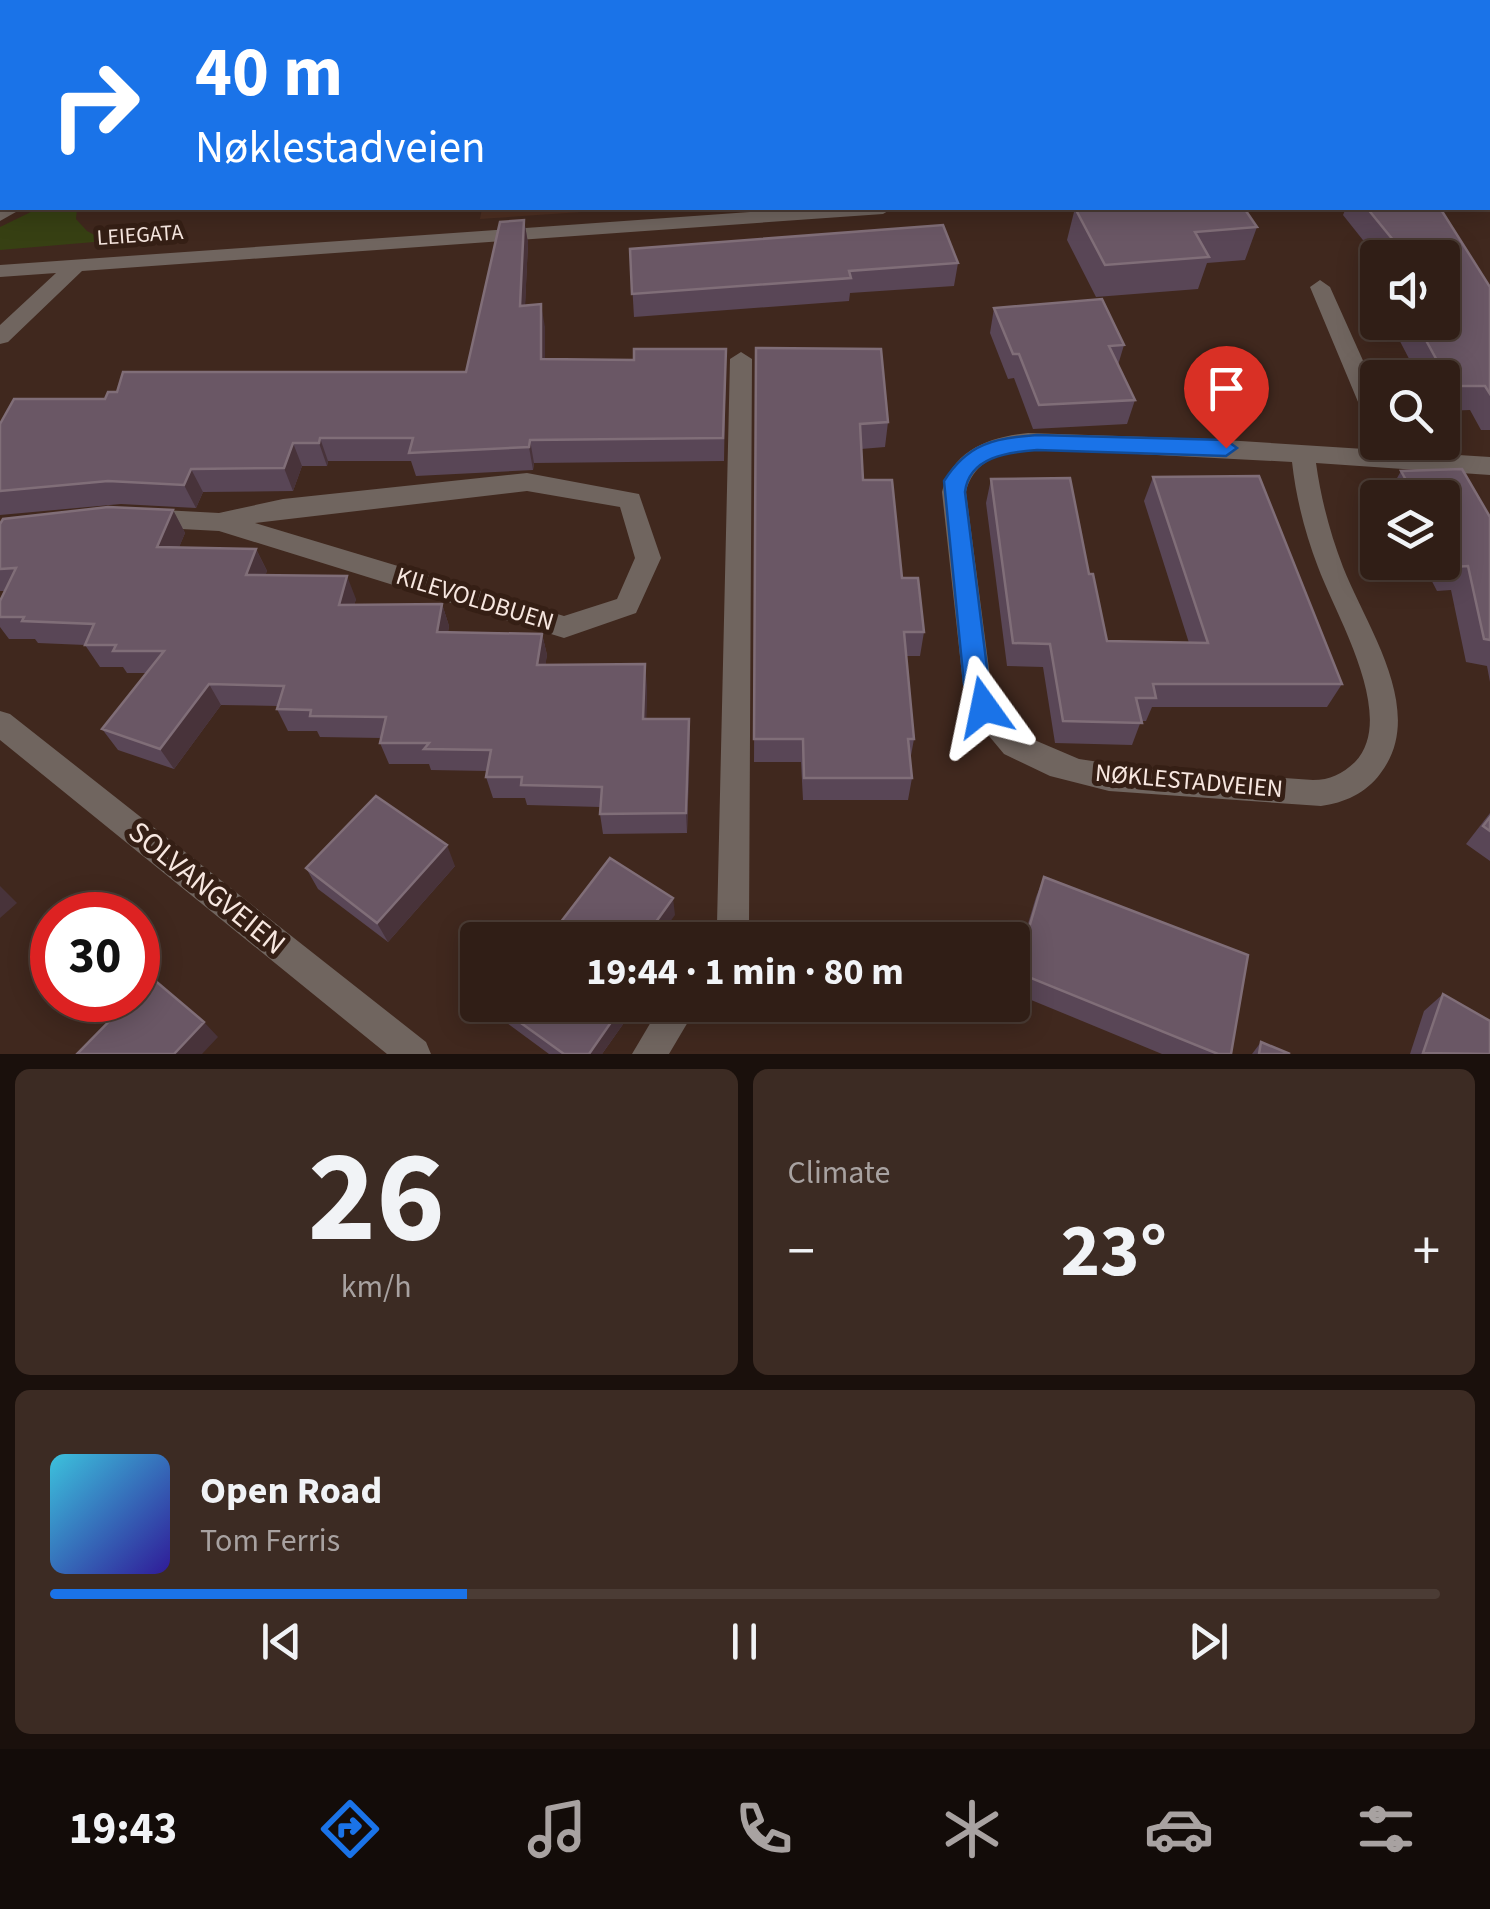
<!DOCTYPE html>
<meta charset="utf-8">
<style>
body{margin:0;font-family:"Source Sans 3",sans-serif;background:#3c2b23;color:#f1f3f6;height:100vh;display:flex;flex-direction:column;font-size:38px;white-space:nowrap}
*{box-sizing:border-box;margin:0}
p{font-size:32px;color:#a8a2a1}
.icon{flex:none;width:55px;height:55px;fill:none;stroke:currentColor;stroke-width:2;stroke-linecap:round;stroke-linejoin:round}
.map{position:relative;height:1054px;overflow:hidden}
.drawer{display:flex;flex-direction:column;gap:15px;padding:15px;background:#1a100c;flex:1}
.drawer>*{flex:none}
.guide{position:absolute;left:0px;top:0px;width:1490px;height:210px;box-shadow:0 5px 25px #0003,0 0 0 2px #4b3c35;background:#1a73e8;color:#fff;overflow:hidden}
.tools{position:absolute;left:1360px;top:240px;display:grid;gap:20px}
.tools a{display:grid;place-items:center;width:100px;height:100px;border-radius:10px;background:#301e16;box-shadow:0 5px 25px #0003,0 0 0 2px #4b3c35;font-size:50px}
.speed{position:absolute;left:30px;top:892px;display:flex;gap:20px;font-size:50px;font-weight:700;text-align:center}
.speed>*{display:grid;place-content:center;width:130px;height:130px;border-radius:50%;background:#301e16;box-shadow:0 5px 25px #0003,0 0 0 2px #4b3c35;line-height:1}
.speed .limit{border:15px solid #d22;background:#fff;color:#111}
.pin{position:absolute;display:grid;place-items:center;width:85px;height:85px;color:#fff;margin:-102px -42px;border-radius:50% 50% 50% 0;rotate:-45deg;box-shadow:0 0 10px #0007}
.pin .icon{rotate:45deg}
.me{position:absolute;width:110px;margin:-55px;rotate:348deg;stroke-linejoin:round;filter:drop-shadow(0 0 8px #0008)}
.turn{display:flex;align-items:center;gap:35px;height:210px;padding:0 30px;font-size:45px}
.turn .icon{width:130px;height:130px;stroke-width:2.5}
.turn b{display:block;font-size:70px;line-height:85px}
.big{font-size:75px;font-weight:700;line-height:1.1}
.drawer .tile{flex:1;display:flex;flex-direction:column;justify-content:center;gap:15px;min-width:0;padding:0 35px;border-radius:15px;background:#3c2b23}
.drawer .dial{align-items:center;gap:0}
.dial b{font-size:130px;line-height:1}
.song{display:flex;align-items:center;gap:30px}
.cover{width:120px;height:120px;border-radius:15px;background:linear-gradient(135deg,hsl(190 70% 55%),hsl(250 70% 35%))}
.played{height:10px;border-radius:5px;background:linear-gradient(90deg,#1a73e8 30%,#4b3c35 30%)}
.keys{display:flex;justify-content:space-around;direction:ltr}
.heat{display:flex;justify-content:space-between;align-items:center;font-size:55px;direction:ltr}
.drawer .tiles{flex:1;display:grid;gap:15px;grid-template-columns:1fr 1fr}
.tile:last-child{grid-column:span 2}
.trip{position:absolute;left:460px;top:922px;width:570px;height:100px;border-radius:10px;background:#301e16;box-shadow:0 5px 25px #0003,0 0 0 2px #4b3c35;font-weight:700;line-height:100px;text-align:center}
.tab-bar{display:flex;height:160px;justify-content:space-around;align-items:center;background:#130c09;color:#a8a2a1}
.tab-bar .icon{width:70px;height:70px}
.tab-bar .active{color:#1a73e8}
.tab-bar b{font-size:45px;color:#f1f3f6}
.map>svg:first-child{display:block}
.built{fill:#4d2f22}
.green{fill:#374013}
.lines{fill:none;stroke-linecap:round;stroke-linejoin:round}
.minor{fill:#70655f;fill-rule:evenodd}
.wall{fill:#594656}
.shaded-wall{fill:#48333a}
.building{fill:#6a5765;stroke:#806e78;stroke-width:2.5}
.route{fill:#1a73e8;stroke:#114b97;stroke-width:2.5}
.labels{text-anchor:middle;dominant-baseline:central;stroke-width:10;stroke-linejoin:round;paint-order:stroke}
.far-street-label{font-size:22px;fill:#f7e7e0;stroke:#351f15}
.street-label{font-size:25px;fill:#f7e7e0;stroke:#351f15}
.near-street-label{font-size:30px;fill:#f7e7e0;stroke:#351f15}
</style>
<div class="map">
<svg width="1490" height="1054" viewBox="0 0 1490 1054">
<rect width="100%" height="100%" fill="#40281e"/>
<!-- built -->
<path class="built" d="M593 0H1490V157L1488 2H586Z
M482 208H641L480 219Z"/>
<!-- green -->
<path class="green" d="M39 208H77L76 219 87 231 106 241 0 250V227Z"/>
<g class="lines">
<!-- minor -->
<path class="minor" d="M459 0H481L482 2H461Z
M914 0H931L932 2H916Z
M1490 158V170L1488 171V159Z
M1488 194 1490 195V209L1485 208Z
M0 207 2 206 23 208 0 221Z
M808 208H893L883 214 82 271 8 342 0 344V325L56 273 0 277V265Z
M1320 280 1330 287 1378 394V429L1366 421 1310 287Z
M741 352 752 359 749 928 744 940H709L717 924 730 359Z
M1028 433 1209 439 1490 457V475L1316 463C1321 499 1330 533 1343 567 1367 628 1428 712 1380 774 1366 793 1344 803 1321 806L1109 791 1050 776 1004 754 984 730 963 684 942 492C952 450 989 437 1028 433ZM1042 449 1292 462C1296 498 1305 533 1318 567 1336 616 1398 717 1355 762 1342 774 1330 780 1313 780L1139 768 1079 759 1025 736 1004 713 991 684 966 492C974 456 1011 450 1042 449Z
M527 473 639 494 661 558 636 613 564 638 219 531 144 527 135 525 132 518 135 511 144 509 219 513 283 499ZM527 491 620 507 635 558 617 599 564 616 255 523Z
M0 711 10 714 426 1042 431 1054H387L0 740Z
M661 1005H698L669 1054H632Z"/>
</g>
<!-- wall -->
<path class="wall" d="M957 0H1164V2H959Z
M1326 0H1490V131H1488V2H1325Z
M1075 208 1257 227 1245 260 1207 263 1198 289 1096 297 1067 240Z
M1346 208H1440L1490 287V430H1481L1470 410 1442 411V378H1419L1390 322H1442V258H1378V259L1343 215Z
M524 220 528 243 525 305 545 327V359L634 360 726 349 724 461 534 463 533 470 416 476 411 461H328L327 466H302L293 491 203 492 196 508 121 504 0 515V424L105 399 466 372Z
M630 249 958 263 954 286 850 293 849 301 634 317Z
M1378 262V298L1368 281Z
M994 308 1124 345 1118 365 1135 400 1127 424 1033 429 1014 378 1008 379 990 333Z
M756 348 888 422 885 447 861 449 863 480 924 632 920 656H906L914 739 910 761 912 778 908 800H803L801 762H754Z
M1401 471 1490 517V682L1487 666 1466 662 1451 590 1437 591 1422 562H1442V498H1388L1387 496Z
M1153 477 1342 684 1327 707H1152L1146 721H1141L1132 745 1055 743 1043 667 1007 666 986 503 991 479 1089 574 1107 641 1189 643 1144 501Z
M173 510 185 533 179 547 256 549 267 571 265 575 356 599 354 605 442 604 449 626 448 632 542 634 547 655 545 665 647 686 646 719H689L690 740 687 833 603 834 600 814V807L527 805 525 798H493L486 777 488 771 431 770 429 764H389L380 743 381 738 320 737 317 731H288L277 709 278 706 221 705 174 769 118 750 102 729 147 673H127L123 667H100L85 645 38 643 35 639H9L0 627V601L5 591H0V524Z
M1490 813V861L1466 844Z
M455 866 388 942 318 889 306 868Z
M1044 877 1231 1054H1162L1012 992V977L1036 897Z
M1443 994 1490 1054H1410L1424 1011Z
M496 1005 626 1020 602 1054H549L503 1020Z
M1261 1042 1290 1054H1252Z"/>
<!-- shaded-wall -->
<path class="shaded-wall" d="M0 145 2 150V169L1 170Z
M524 220 528 243 524 329 520 306Z
M541 304 545 327V382L541 359Z
M320 438 328 461 327 466 319 443Z
M530 440 534 463 533 470 529 447Z
M293 443 302 466 293 491 284 468Z
M191 469 203 492 196 508 184 485Z
M173 510 185 533 170 569 157 547Z
M256 549 267 571 257 597 246 575Z
M347 576 356 599 348 627 339 605Z
M442 604 449 626 444 654 437 632Z
M542 634 547 655 542 687 537 665Z
M645 664 647 686 646 740 643 719Z
M209 684 221 705 174 769 160 749Z
M689 719 690 740 687 833 686 813Z
M447 845 455 866 388 942 377 923Z
M0 886 17 903 0 918Z
M673 898 675 915 657 940H643Z
M623 1005 626 1020 602 1054H589Z
M204 1022 218 1037 202 1054H174Z"/>
<!-- building -->
<path class="building" d="M41 0H389L395 2H35Z
M823 0H880L882 2H808L807 1Z
M1333 0H1490V93H1488V2H1335Z
M2 16V146L0 144V18Z
M1075 208H1244L1257 227 1195 232 1209 257 1105 265Z
M1367 208H1440L1490 287V394L1485 386H1451L1416 322H1442V258H1381L1407 257Z
M524 220 520 306 541 304V359L634 360V349H726L723 438 530 440 529 447 409 453 413 438H320L319 443H293L284 468 191 469 184 485 108 481 0 491V424L14 399H105L108 392H117L123 372H466L500 222Z
M943 225 958 263 849 271 851 278 632 294 630 249Z
M1102 299 1124 345 1109 346 1135 400 1039 405 1019 354H1013L994 308Z
M756 348 881 349 888 422 860 424 863 480H892L902 578H918L924 632H904L914 739H908L912 778H804L803 739H754Z
M1462 469 1490 517V640L1484 639 1468 566 1453 567 1442 547V498H1416L1401 471Z
M1259 476 1342 684H1153L1156 698H1136L1142 723 1063 721 1050 644 1013 643 991 479 1070 478 1089 574H1093L1107 641 1208 643 1153 477Z
M108 507 173 510 157 547 256 549 246 575 347 576 339 605 442 604 437 632 542 634 537 665 645 664 643 719H689L686 813 600 814 602 787 521 785 522 777H486L491 750 424 749 429 743H380L386 717 310 716 311 710 277 709 284 686 209 684 160 749 102 729 164 651H113L116 645H85L94 624 22 621 24 617H0V601L16 568 0 569V524L3 519Z
M376 796 447 845 377 923 306 868Z
M1490 817V831L1483 826Z
M610 858 673 898 643 940H547Z
M1044 877 1248 955 1231 1054H1218L1016 972Z
M152 978 204 1022 174 1054H77L130 1000H138V992Z
M1443 994 1490 1021V1054L1423 1053Z
M496 1005H623L589 1054H564Z
M1261 1042 1290 1054H1259Z"/>
<!-- route -->
<path class="route" d="M1037 435 1226 440 1237 448 1226 456 1037 450C1008 452 969 457 965 492L989 684 997 707 993 714 984 718 975 714 964 684 944 481C968 443 995 438 1037 435Z"/>
<g class="labels">
<!-- far-street labels -->
<g class="far-street-label">
<text transform="translate(140 235) rotate(-4)">LEIEGATA</text>
</g>
<!-- street labels -->
<g class="street-label">
<text transform="translate(475 599) rotate(17)">KILEVOLDBUEN</text>
<text transform="translate(1189 781) rotate(5)">NØKLESTADVEIEN</text>
</g>
<!-- near-street labels -->
<g class="near-street-label">
<text transform="translate(207 888) rotate(39)">SOLVANGVEIEN</text>
</g>
</g>
</svg>
<div class="tools">
<a><svg class="icon" aria-label="sound" viewBox="0 0 24 24"><path d="M4 9h4l5-4v14l-5-4H4zM17 9q2 3 0 6"/></svg></a>
<a><svg class="icon" aria-label="search" viewBox="0 0 24 24"><circle cx="10" cy="10" r="6"/><path d="M15 15l6 6"/></svg></a>
<a><svg class="icon" aria-label="layers" viewBox="0 0 24 24"><path d="M12 4l9 5-9 5-9-5zM3 14l9 5 9-5"/></svg></a>
</div>
<div class="speed"><div class="limit">30</div></div>
<div class="pin" style="left:1226px;top:448px;background:#d93025"><svg class="icon" aria-label="arrive" viewBox="0 0 24 24"><path d="M6 21V4h12l-3 4 3 4H6"/></svg></div>
<svg class="me" style="left:984px;top:707px" viewBox="-20 -20 40 40"><path d="M0-17L14 15 0 8-14 15z" fill="#1a73e8" stroke="#fff" stroke-width="4"/></svg>
<div class="trip">19:44 · 1 min · 80 m</div>
<div class="guide">
<div class="turn"><svg class="icon" aria-label="right" viewBox="0 0 24 24"><path d="M7 20v-9h11M14 6l5 5-5 5"/></svg><div><b>40 m</b>Nøklestadveien</div></div>
</div>
</div>
<section class="drawer">
<div class="tiles">
<div class="tile dial"><b>26</b><p>km/h</p></div>
<div class="tile"><p>Climate</p>
<div class="heat"><a>−</a><b class="big">23°</b><a>+</a></div>
</div>
<div class="tile">
<div class="song"><i class="cover"></i><div><b>Open Road</b><p>Tom Ferris</p></div></div>
<div class="played"></div>
<div class="keys"><svg class="icon" aria-label="previous" viewBox="0 0 24 24"><path d="M18 5L8 12l10 7zM5 5v14"/></svg><svg class="icon" aria-label="pause" viewBox="0 0 24 24"><path d="M8 5v14M16 5v14"/></svg><svg class="icon" aria-label="next" viewBox="0 0 24 24"><path d="M6 5l10 7-10 7zM19 5v14"/></svg></div>
</div>
</div>
</section>
<nav class="tab-bar">
<b>19:43</b>
<svg class="icon active" aria-label="directions" viewBox="0 0 24 24"><path d="M12 3l9 9-9 9-9-9zM9 14v-3h6M13 9l2 2-2 2"/></svg>
<svg class="icon" aria-label="music" viewBox="0 0 24 24"><path d="M9 18V5l10-2v13"/><circle cx="6" cy="18" r="3"/><circle cx="16" cy="16" r="3"/></svg>
<svg class="icon" aria-label="phone" viewBox="0 0 24 24"><path d="M5 4h4l2 5-3 2q2 4 5 5l2-3 5 2v4C11 20 4 13 5 4z"/></svg>
<svg class="icon" aria-label="climate" viewBox="0 0 24 24"><path d="M12 3v18M4 7l16 10M4 17L20 7"/></svg>
<svg class="icon" aria-label="car" viewBox="0 0 24 24"><path d="M5 17H2v-5l4-1 3-4h7l3 4 3 1v5h-3M9 17h6M6 11h13"/><circle cx="7" cy="17" r="2"/><circle cx="17" cy="17" r="2"/></svg>
<svg class="icon" aria-label="filters" viewBox="0 0 24 24"><path d="M4 7h16M4 17h16"/><circle cx="9" cy="7" r="2"/><circle cx="15" cy="17" r="2"/></svg>
</nav>
